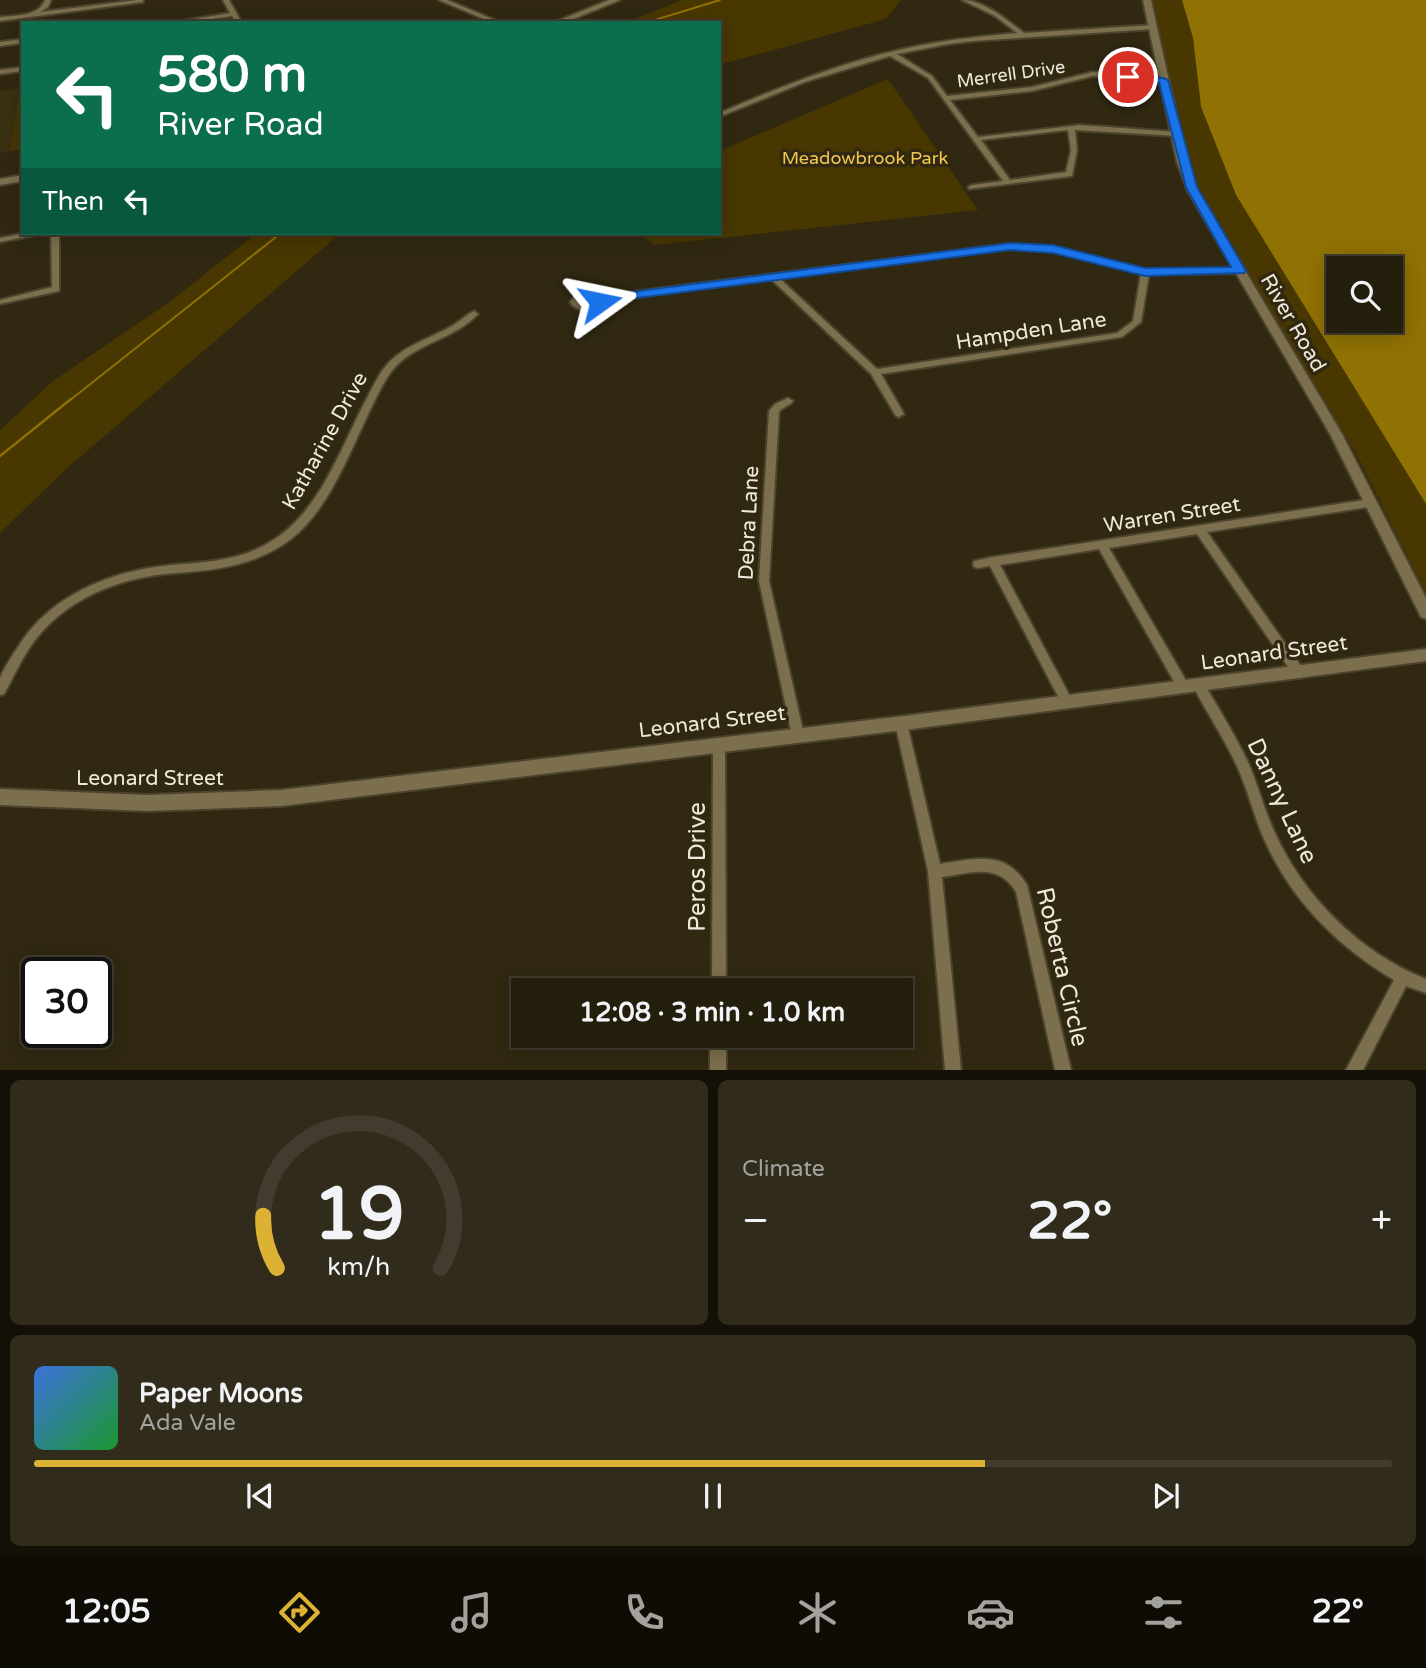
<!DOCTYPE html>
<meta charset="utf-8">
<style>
body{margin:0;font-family:"Varela Round",sans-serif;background:#302b1b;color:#f1f3f6;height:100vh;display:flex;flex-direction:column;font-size:26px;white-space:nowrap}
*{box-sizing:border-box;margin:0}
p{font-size:23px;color:#a3a29d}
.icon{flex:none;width:38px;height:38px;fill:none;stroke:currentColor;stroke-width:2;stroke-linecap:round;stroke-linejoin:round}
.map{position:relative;height:1070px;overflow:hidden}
.drawer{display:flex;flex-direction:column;gap:10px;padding:10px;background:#141007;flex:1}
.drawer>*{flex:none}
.top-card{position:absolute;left:21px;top:21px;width:700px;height:214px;border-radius:0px;box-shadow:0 4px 18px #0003,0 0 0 2px #413c2e;background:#0b6e4f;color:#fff;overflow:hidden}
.fabs{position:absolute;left:1326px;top:256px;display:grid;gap:14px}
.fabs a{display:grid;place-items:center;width:77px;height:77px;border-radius:0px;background:#241e0d;box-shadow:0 4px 18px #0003,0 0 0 2px #413c2e;font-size:35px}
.speed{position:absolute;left:21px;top:957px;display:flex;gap:14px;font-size:35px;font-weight:700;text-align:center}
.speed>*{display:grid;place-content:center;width:91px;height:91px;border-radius:50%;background:#241e0d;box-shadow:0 4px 18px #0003,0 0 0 2px #413c2e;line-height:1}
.speed .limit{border:4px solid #111;border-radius:10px;background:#fff;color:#111}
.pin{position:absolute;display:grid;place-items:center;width:60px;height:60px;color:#fff;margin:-30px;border:4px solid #fff;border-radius:50%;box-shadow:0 2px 7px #0007}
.me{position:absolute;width:77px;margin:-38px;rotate:78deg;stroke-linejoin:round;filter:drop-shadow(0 0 5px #0008)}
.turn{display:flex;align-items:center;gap:24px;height:147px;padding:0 21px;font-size:32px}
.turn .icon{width:91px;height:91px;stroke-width:2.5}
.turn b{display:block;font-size:49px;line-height:60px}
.then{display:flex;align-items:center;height:66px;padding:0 21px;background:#0003;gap:14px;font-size:26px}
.big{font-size:52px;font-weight:700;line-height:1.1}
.drawer .widget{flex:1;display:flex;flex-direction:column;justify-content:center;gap:10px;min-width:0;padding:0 24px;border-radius:10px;background:#302b1b}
.drawer .dial{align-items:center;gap:0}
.dial svg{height:182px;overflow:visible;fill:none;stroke:#413c2e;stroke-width:7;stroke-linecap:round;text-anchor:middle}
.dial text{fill:#f1f3f6;stroke:none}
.song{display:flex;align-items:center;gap:21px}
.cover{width:84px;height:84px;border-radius:10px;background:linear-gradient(135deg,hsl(220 70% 55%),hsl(130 70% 35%))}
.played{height:7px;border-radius:4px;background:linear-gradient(90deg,#dbb233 70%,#413c2e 70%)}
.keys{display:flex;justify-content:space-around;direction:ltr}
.heat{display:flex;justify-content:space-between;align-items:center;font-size:38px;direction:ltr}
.drawer .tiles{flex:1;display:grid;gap:10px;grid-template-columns:1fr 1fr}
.widget:last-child{grid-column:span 2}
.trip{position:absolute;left:511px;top:978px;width:402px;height:70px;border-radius:0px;background:#241e0d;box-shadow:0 4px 18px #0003,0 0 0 2px #413c2e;font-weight:700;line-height:70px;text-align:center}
.menu{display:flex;height:112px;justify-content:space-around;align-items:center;background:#0e0c05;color:#a3a29d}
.menu .icon{width:49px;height:49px}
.menu .active{color:#dbb233}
.menu b{font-size:32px;color:#f1f3f6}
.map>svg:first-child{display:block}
.built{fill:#3a3012}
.green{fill:#483700}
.water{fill:#8f7104;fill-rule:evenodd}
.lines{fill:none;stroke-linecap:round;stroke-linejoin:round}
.stream-far1{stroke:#8f7104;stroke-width:2}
.stream{stroke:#8f7104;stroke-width:2.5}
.minor-casing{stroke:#4b432d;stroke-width:4}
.tertiary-casing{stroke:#4b432d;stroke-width:4}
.minor{fill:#7c6f4d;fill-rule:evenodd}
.tertiary{fill:#7c6f4d;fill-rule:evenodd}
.route{fill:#1a73e8;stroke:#114b97;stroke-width:2}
.labels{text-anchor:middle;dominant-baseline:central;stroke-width:7;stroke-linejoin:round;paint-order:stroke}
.far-street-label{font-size:18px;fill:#eee9db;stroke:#302811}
.far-park-label{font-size:18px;fill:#f1c74e;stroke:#302811}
.street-label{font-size:21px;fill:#eee9db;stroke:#302811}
.near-street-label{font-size:24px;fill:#eee9db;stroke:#302811}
</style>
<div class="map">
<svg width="1426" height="1070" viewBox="0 0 1426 1070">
<rect width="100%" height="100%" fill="#302811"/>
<!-- built -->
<path class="built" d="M20 88 10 151 0 153V91Z"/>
<!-- green -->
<path class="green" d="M682 0H901L886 19 719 65V23H625Z
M1153 0H1182L1193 38 1201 107 1236 195 1426 504V594L1359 459 1197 185 1175 105Z
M888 79 978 210 655 245 637 233H719V151Z
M20 88H23V149L10 151Z
M257 233H341L65 470 0 533V430L53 381 168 303Z"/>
<!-- water -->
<path class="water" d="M1182 0H1426V504L1236 195 1201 107 1193 38ZM1339 268H1391V320H1339Z"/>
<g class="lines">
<!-- stream-far1 -->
<path class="stream-far1" d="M645 23 720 0
M69 401 281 233"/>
<!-- stream -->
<path class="stream" d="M0 456 71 399"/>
<!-- minor casing -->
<g class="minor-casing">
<path id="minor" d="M45 0H51L48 7 40 12 137 0H143V2L0 21V17C16 15 38 17 45 0Z
M223 0H229L242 23H236L232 16 186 23H170L230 13Z
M439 0H447L502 23H493Z
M962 0C984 0 1007 20 1024 33L1153 25 1156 27 1153 29 974 41 949 44 897 54 932 76 947 96 1032 87 1093 72 1163 78 1166 80 1163 82 1093 76 1032 91 950 100 978 137 1080 125 1177 132 1180 134 1177 136 1075 130 1077 150 1072 176 969 189 968 187 972 185 1003 181 928 78 890 56 805 82 719 117V113C785 85 852 58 922 45 953 39 985 36 1017 33L995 16ZM1068 130 1071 150 1066 172 1010 180 981 140Z
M23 39V43L0 46V42Z
M23 67V71L0 74V70Z
M25 233H40L36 235 0 242V238Z
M51 233H59V291L0 304V300L52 287Z
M1010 244 1053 247 1145 270 1240 269 1244 271 1240 273 1149 274 1141 322 1122 337 881 374 904 414 899 417 896 416 871 374 771 279 603 301 600 308C588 311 578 313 570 302 578 290 590 289 602 296ZM1010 248 1053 251 1141 273 1133 321 1117 333 877 369 779 278ZM585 296H591L596 299 594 304C587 306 583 307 578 302Z
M474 311 478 314C454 340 413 343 391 372 385 380 380 390 375 400 352 445 332 507 291 539 257 565 217 570 176 573 119 577 63 599 30 647 20 662 13 678 4 694L0 695C0 691 0 684 0 679 2 670 21 642 27 634 62 590 117 570 172 565 204 562 236 561 265 545 319 516 339 451 366 400 372 389 377 377 385 367 402 346 429 339 452 326 460 321 466 315 474 311Z
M788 398 793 401C790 406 782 407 779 412L769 581 804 735 802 739 798 740 794 739 792 735 759 581 769 411 775 404Z
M1371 499 1375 500 1376 503 1375 506 1207 532 1303 669 1305 673 1303 677 1299 678 1295 677 1197 534 1109 548 1188 684 1190 688 1188 692 1184 693 1180 692 1099 549 1000 565 1073 702 1071 706 1067 707 1063 706 990 566 978 568 974 567 973 564 974 561 993 557Z
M1199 681 1203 682C1219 709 1235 735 1248 762 1258 785 1264 810 1275 833 1304 897 1360 953 1426 979V993L1406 986 1363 1070H1346L1394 980C1337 946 1292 901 1265 841 1254 817 1248 790 1237 766 1224 738 1207 713 1193 686L1195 682Z
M901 718 905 719 907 723 940 864C975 859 1005 849 1027 885L1071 1070H1055L1016 892C998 862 972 873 942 877L961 1070H945L928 871 895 723 897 719Z
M719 738 723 740 725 744 726 990H712L713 744 715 740Z
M710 1036H726V1070H710Z"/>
</g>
<!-- tertiary casing -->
<g class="tertiary-casing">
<path id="tertiary" d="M609 0H620L564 23H552Z
M1143 0H1151L1187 162 1198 191 1342 434 1426 598V619L1421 617 1330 434 1188 191 1177 162Z
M23 175V181L0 185V179Z
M1426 649V661L912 729 281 806 148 811 0 805V789L148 795 281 790 912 715Z"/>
</g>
<!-- minor -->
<use href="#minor" class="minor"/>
<!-- tertiary -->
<use href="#tertiary" class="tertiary"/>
</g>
<!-- route -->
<path class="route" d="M1128 75 1163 78 1168 80 1197 187 1246 271 1244 273 1145 276 1053 253 1010 250 606 302 600 306 594 302 596 297 600 296 1010 243 1053 245 1145 268 1231 267 1186 187 1159 83 1124 79 1123 77Z"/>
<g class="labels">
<!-- far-street labels -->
<g class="far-street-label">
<text transform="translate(1011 74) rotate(-8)">Merrell Drive</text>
</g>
<!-- far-park labels -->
<g class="far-park-label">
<text x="865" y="158">Meadowbrook Park</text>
</g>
<!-- street labels -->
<g class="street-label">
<text transform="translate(1293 323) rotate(60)">River Road</text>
<text transform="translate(1031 331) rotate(-9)">Hampden Lane</text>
<text transform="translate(325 441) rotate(-61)">Katharine Drive</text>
<text transform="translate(1172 515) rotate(-9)">Warren Street</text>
<text transform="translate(749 523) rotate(-87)">Debra Lane</text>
<text transform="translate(1274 653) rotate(-8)">Leonard Street</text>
<text transform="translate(712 722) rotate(-7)">Leonard Street</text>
<text x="150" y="778">Leonard Street</text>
</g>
<!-- near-street labels -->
<g class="near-street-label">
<text transform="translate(1282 801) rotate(65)">Danny Lane</text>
<text transform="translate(697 867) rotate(-90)">Peros Drive</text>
<text transform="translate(1062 967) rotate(77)">Roberta Circle</text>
</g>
</g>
</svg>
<div class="fabs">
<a><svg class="icon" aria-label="search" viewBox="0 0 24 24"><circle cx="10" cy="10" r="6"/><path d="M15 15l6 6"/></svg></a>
</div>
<div class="speed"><div class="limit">30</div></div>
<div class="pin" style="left:1128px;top:77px;background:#d93025"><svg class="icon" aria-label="arrive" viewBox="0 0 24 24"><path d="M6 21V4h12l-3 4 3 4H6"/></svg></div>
<svg class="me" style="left:600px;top:302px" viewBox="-20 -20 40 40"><path d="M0-17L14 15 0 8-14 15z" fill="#1a73e8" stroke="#fff" stroke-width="4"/></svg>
<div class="trip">12:08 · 3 min · 1.0 km</div>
<div class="top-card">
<div class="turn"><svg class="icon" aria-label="left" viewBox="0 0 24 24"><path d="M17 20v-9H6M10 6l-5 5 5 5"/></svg><div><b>580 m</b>River Road</div></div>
<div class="then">Then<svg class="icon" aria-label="left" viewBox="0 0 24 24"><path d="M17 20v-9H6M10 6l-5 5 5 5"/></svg></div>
</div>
</div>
<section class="drawer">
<div class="tiles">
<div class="widget dial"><svg viewBox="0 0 100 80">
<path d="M14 69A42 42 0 1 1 86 69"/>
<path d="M14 69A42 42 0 0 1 8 46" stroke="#dbb233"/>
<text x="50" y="56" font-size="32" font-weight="700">19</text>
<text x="50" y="72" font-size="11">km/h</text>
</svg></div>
<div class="widget"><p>Climate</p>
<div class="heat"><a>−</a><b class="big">22°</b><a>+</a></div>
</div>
<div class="widget">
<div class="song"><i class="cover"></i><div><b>Paper Moons</b><p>Ada Vale</p></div></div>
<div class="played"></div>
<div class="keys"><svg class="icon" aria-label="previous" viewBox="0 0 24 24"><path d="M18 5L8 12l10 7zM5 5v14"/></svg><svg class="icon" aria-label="pause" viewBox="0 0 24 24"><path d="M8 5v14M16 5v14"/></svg><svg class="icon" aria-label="next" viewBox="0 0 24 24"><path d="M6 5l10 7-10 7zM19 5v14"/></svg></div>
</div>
</div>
</section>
<nav class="menu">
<b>12:05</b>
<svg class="icon active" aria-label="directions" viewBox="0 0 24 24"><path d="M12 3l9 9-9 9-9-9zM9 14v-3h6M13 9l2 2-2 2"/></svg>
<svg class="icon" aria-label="music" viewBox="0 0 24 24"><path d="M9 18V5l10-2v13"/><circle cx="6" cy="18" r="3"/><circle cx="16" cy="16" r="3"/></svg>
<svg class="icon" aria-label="phone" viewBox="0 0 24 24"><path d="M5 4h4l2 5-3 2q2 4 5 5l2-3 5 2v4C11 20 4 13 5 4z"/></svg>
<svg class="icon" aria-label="climate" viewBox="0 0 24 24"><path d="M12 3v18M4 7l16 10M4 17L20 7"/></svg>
<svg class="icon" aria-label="car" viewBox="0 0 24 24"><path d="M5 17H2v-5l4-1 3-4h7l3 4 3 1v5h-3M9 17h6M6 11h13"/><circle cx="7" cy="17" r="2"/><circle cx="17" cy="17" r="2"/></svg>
<svg class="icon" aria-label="filters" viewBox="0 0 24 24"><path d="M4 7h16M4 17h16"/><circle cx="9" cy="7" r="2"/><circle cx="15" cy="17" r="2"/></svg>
<b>22°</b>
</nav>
